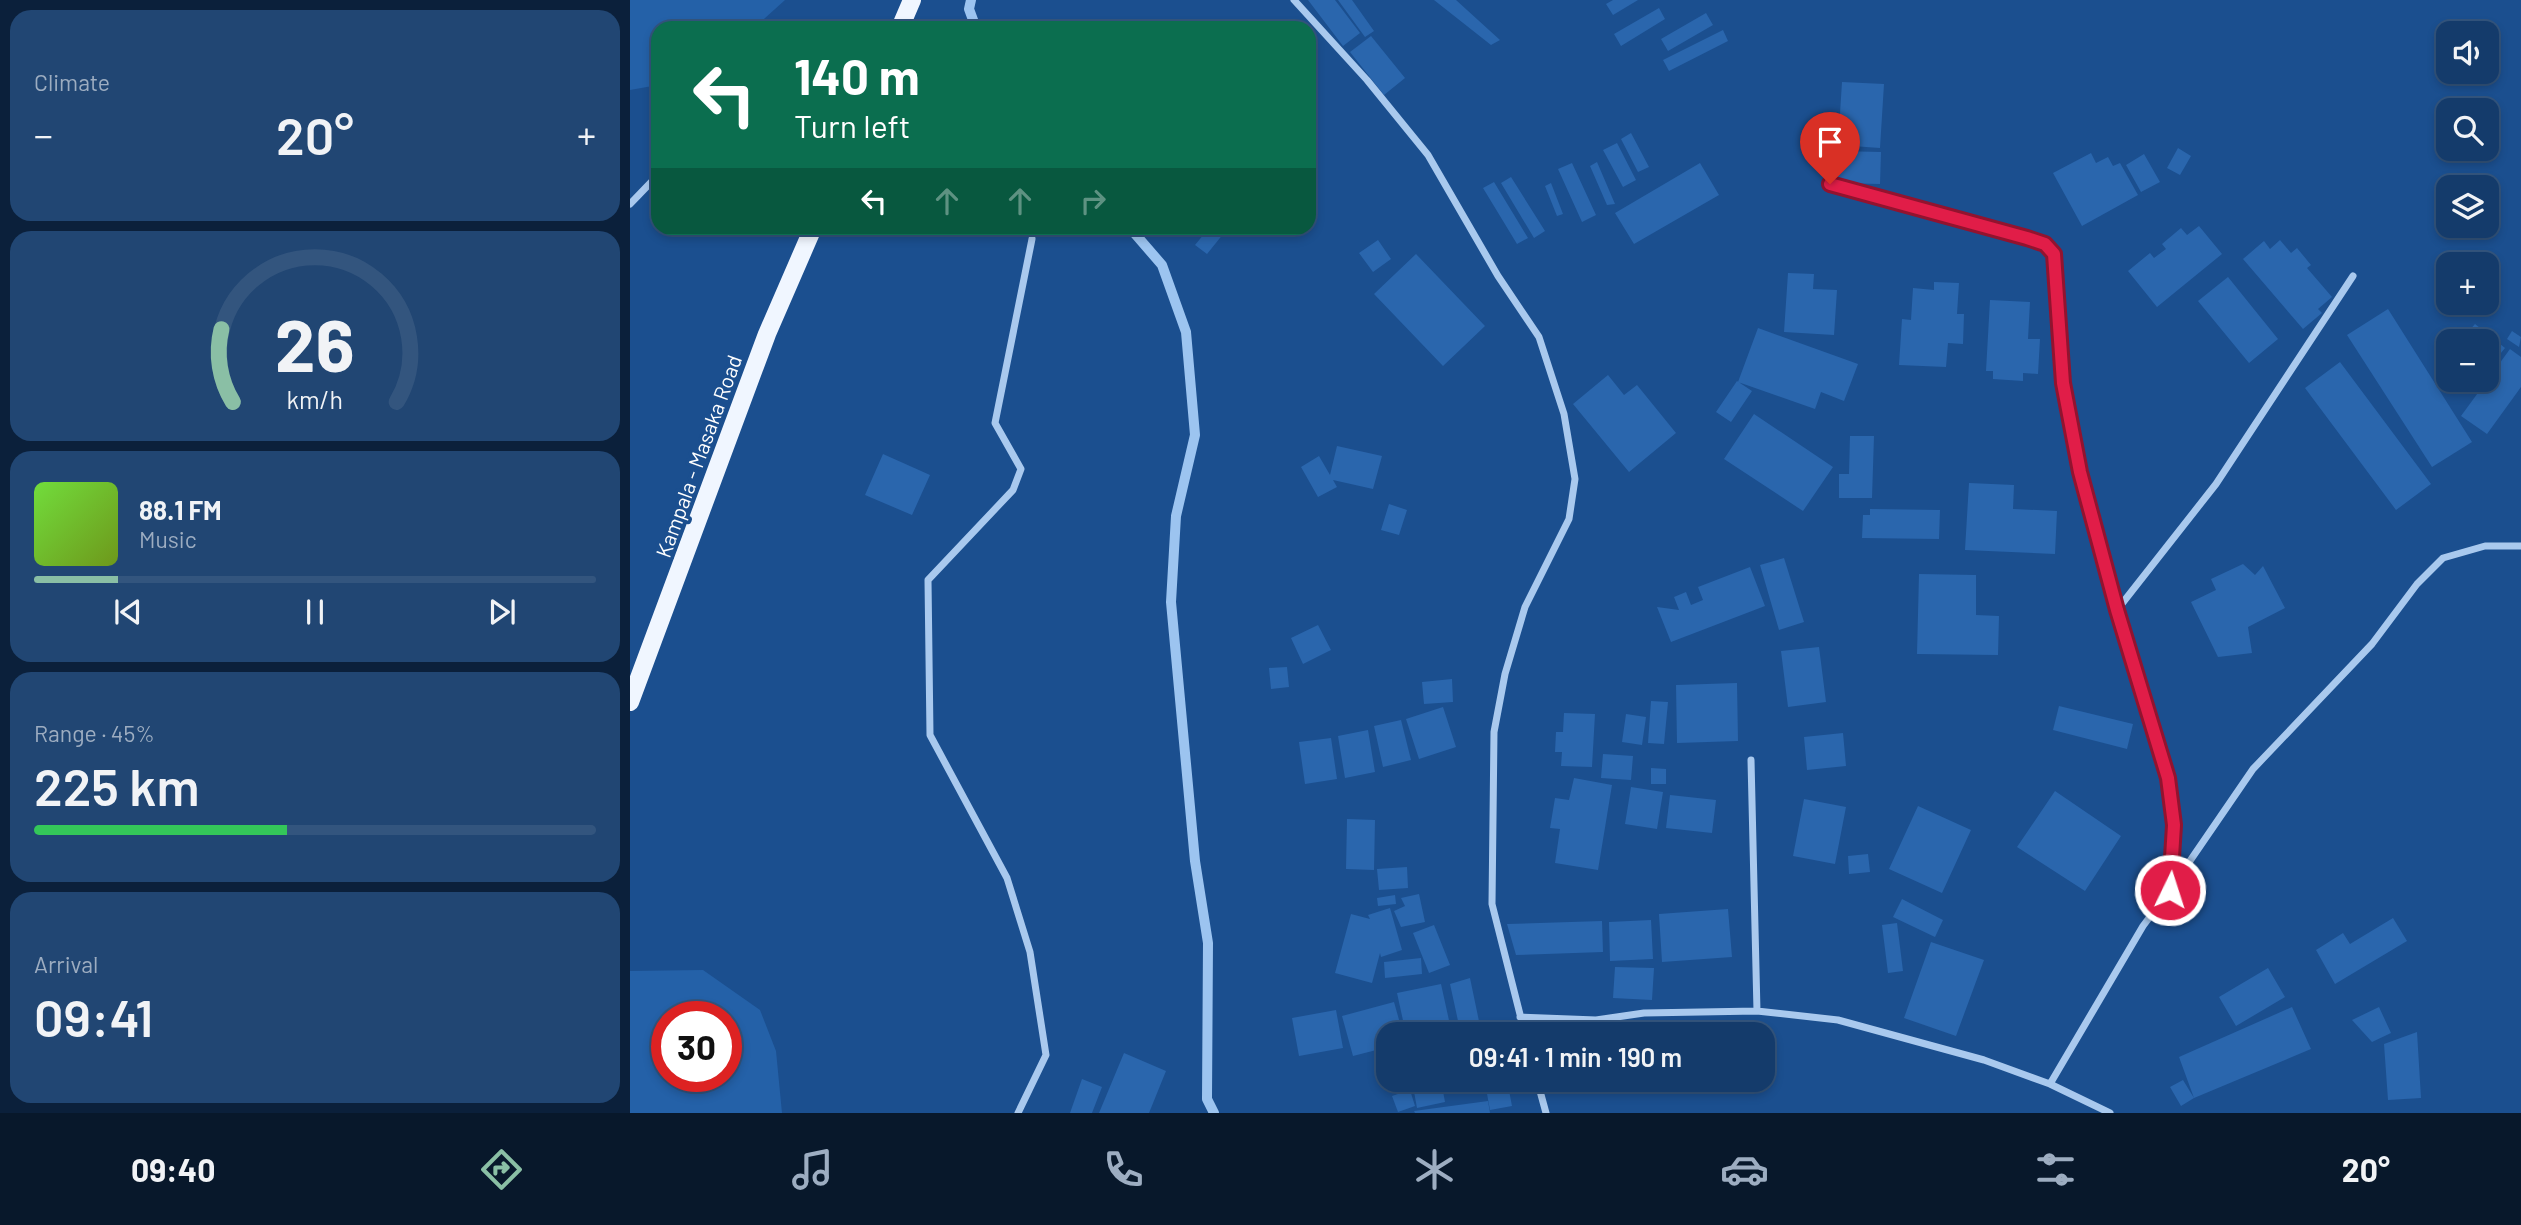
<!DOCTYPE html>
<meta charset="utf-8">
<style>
body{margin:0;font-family:Barlow,sans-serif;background:#214673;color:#f1f3f6;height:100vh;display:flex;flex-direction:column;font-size:26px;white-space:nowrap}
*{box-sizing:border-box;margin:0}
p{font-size:23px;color:#9dadc1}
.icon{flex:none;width:38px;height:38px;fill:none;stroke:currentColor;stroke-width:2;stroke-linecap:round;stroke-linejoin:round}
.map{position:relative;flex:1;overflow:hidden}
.details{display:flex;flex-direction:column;gap:10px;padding:10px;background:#0b203b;width:630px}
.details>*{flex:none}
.top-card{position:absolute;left:21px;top:21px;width:665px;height:214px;border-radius:21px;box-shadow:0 4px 10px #0003,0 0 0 2px #33557e;background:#0b6e4f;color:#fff;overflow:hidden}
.tools{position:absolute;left:1806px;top:21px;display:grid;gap:14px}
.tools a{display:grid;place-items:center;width:63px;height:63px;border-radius:14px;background:#143b6b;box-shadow:0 4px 10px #0003,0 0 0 2px #33557e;font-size:35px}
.speed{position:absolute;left:21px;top:1001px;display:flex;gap:14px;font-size:35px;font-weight:700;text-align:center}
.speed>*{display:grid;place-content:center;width:91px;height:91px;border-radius:50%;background:#143b6b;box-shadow:0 4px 10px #0003,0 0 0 2px #33557e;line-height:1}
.speed .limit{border:10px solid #d22;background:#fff;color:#111}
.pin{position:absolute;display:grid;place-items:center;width:60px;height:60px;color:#fff;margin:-72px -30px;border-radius:50% 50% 50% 0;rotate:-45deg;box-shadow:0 0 7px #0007}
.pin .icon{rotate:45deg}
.me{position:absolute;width:77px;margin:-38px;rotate:4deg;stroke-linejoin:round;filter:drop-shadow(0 0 5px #0008)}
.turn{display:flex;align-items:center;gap:24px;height:147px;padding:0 28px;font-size:32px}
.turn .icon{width:91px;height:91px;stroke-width:2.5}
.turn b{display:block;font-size:49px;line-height:60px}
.lanes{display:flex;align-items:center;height:66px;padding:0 28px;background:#0003;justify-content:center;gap:35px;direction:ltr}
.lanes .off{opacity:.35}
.big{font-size:52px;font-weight:600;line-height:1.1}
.details .widget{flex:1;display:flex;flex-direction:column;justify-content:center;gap:10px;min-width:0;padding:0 24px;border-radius:21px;background:#214673}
.details .dial{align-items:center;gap:0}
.dial svg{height:182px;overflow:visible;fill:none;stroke:#33557e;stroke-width:7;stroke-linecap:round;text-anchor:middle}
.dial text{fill:#f1f3f6;stroke:none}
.song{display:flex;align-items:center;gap:21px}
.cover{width:84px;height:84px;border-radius:10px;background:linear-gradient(135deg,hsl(100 70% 55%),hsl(80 70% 35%))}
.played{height:7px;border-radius:4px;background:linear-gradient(90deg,#8abfa5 15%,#33557e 15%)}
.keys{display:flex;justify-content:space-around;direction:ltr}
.heat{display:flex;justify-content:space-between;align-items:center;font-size:38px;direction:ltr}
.charge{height:10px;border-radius:5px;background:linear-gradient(90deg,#34c759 45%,#33557e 0)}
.trip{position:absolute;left:746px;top:1022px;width:399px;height:70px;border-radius:21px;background:#143b6b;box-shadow:0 4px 10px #0003,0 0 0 2px #33557e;font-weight:600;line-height:70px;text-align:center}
.tabs{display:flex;height:112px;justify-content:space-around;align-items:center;background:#08182b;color:#9dadc1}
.tabs .icon{width:49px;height:49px}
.tabs .selected{color:#8abfa5}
.tabs b{font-size:32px;color:#f1f3f6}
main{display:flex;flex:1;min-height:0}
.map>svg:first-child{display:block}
.green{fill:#2461a8;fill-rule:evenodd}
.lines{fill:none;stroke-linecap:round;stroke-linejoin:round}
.stream{stroke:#9cc4f0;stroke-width:10}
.building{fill:#2a66ad}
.minor{stroke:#a9c9ee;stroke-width:7}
.primary{stroke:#f0f6ff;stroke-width:18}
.route-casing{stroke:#92132f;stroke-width:18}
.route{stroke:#e11d48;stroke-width:12}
.labels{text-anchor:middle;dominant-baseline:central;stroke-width:7;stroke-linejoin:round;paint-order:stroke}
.street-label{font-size:21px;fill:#fff;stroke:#1b4f8f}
</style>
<main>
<section class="details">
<div class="widget"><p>Climate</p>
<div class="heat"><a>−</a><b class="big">20°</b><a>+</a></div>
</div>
<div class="widget dial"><svg viewBox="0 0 100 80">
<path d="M14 69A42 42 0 1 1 86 69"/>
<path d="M14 69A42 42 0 0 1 9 37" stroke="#8abfa5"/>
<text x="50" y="56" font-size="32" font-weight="700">26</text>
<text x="50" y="72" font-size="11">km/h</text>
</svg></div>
<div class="widget">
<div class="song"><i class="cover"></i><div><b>88.1 FM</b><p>Music</p></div></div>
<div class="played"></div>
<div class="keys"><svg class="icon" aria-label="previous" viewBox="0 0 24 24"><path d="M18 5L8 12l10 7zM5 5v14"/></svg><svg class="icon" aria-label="pause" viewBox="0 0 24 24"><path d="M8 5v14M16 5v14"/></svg><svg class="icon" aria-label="next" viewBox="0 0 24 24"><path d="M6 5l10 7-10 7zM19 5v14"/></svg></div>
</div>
<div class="widget"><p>Range · 45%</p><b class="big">225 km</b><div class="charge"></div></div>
<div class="widget"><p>Arrival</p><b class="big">09:41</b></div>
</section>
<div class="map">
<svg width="1891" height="1113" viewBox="0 0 1891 1113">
<rect width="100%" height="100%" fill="#1b4f8f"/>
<!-- green -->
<path class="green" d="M0 0H155L124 28H28V85L0 90Z
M73 970 130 1010 146 1051 152 1113H0V971ZM37 1017H96V1076H37Z"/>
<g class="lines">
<!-- stream -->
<path class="stream" d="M341 0 339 9 346 28
M500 228 532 265 556 332 565 435 546 516 541 602 565 861 578 943 577 1099 584 1113"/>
</g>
<!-- building -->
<path class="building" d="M678 0H705L730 33 713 46Z
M708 0H722L744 31 735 37Z
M804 0H826L870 40 861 45Z
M983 0H1008L983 15 976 4Z
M1029 8 1035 19 991 46 984 34Z
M1076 13 1083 25 1038 51 1031 39Z
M1093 30 1098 41 1039 71 1033 60Z
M741 36 775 78 754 95 720 52Z
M1212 82 1254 84 1250 148 1208 145Z
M1001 133 1019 167 1008 172 991 139Z
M987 143 1006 180 993 187 973 150Z
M1548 148 1561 156 1550 175 1537 168Z
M1208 151 1251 152 1250 184 1207 183Z
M1461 153 1466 163 1478 157 1483 166 1490 163 1508 195 1452 226 1423 173Z
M1514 154 1530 182 1511 192 1496 165Z
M967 162 985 204 977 205 960 166Z
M942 163 966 215 952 222 928 169Z
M1070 163 1089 195 1004 244 985 213Z
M881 177 915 231 904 238 871 183Z
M864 182 898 238 887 244 853 188Z
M921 183 933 214 927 216 915 186Z
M1569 226 1592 254 1527 307 1498 271 1520 253 1524 258 1536 249 1532 244 1551 228 1557 235Z
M579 228H598L577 254 565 245Z
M748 240 761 259 743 272 729 253Z
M1650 240 1661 253 1667 248 1681 265 1677 268 1702 297 1688 309 1692 313 1673 329 1613 259 1634 241 1640 249Z
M786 254 855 326 813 366 744 294Z
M1158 273 1184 274 1183 289 1207 290 1204 335 1154 332Z
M1598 277 1648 339 1619 363 1568 301Z
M1304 282 1329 283 1327 314H1334L1333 344 1318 343 1316 367 1269 365 1272 319 1281 320 1283 288 1304 290Z
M1360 300 1400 302 1398 339H1410L1408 374 1393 373V381L1363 379V371H1356Z
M1758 309 1842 442 1802 467 1717 335Z
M1845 324 1875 348 1857 370V341H1830Z
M1128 328 1228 364 1214 401 1191 392 1185 409 1108 382Z
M1882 331 1891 337 1889 347 1877 339Z
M1880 349 1891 357V387L1857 434 1831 416Z
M1710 362 1801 484 1766 510 1675 388Z
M978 375 994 395 1007 385 1046 433 999 472 943 404Z
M1825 380H1849L1839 391Z
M1107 381 1122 391 1101 422 1086 412Z
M1124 414 1203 467 1173 511 1094 459Z
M1220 436H1244L1242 498H1209V474H1219Z
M707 446 752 456 743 489 703 480 707 487 688 497 671 467 689 456 700 475Z
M253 454 300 475 282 515 235 495Z
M1339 483 1384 485 1383 509 1427 511 1425 554 1335 550Z
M759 504 777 510 769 535 751 530Z
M1240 509 1310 510 1309 539 1232 538 1233 515H1240Z
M1154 558 1174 622 1149 630 1130 565Z
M1613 564 1625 575 1633 566 1655 608 1618 627 1622 653 1588 657 1561 602 1586 590 1581 579Z
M1120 567 1135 606 1041 642 1027 607 1049 610 1044 597 1056 592 1061 605 1073 600 1068 587Z
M1289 574 1346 575V615L1369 616 1368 655 1287 654Z
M688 625 701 650 673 664 661 638Z
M1189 647 1196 702 1158 707 1151 651Z
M657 667 659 687 641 689 639 668Z
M822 679 823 702 794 704 792 682Z
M1107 683 1108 741 1047 743 1046 685Z
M1021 701 1038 702 1034 744 1018 743Z
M1429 706 1503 724 1497 749 1423 730Z
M813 707 826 747 789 759 776 719Z
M934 713 965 714 962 767 931 766 932 752H925L926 732H933Z
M996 714 1016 717 1012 745 992 742Z
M771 720 781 760 753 767 744 726Z
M738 730 745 772 715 778 708 736Z
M1213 733 1216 766 1177 770 1174 737Z
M701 738 707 779 675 784 669 742Z
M973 754 1003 756 1001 780 971 778Z
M1021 768 1036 769V784H1021Z
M944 778 982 785 968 870 925 863 930 829 920 828 925 798 939 800Z
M1001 787 1033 792 1027 829 995 824Z
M1425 791 1491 836 1455 891 1387 847Z
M1040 795 1086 800 1082 833 1036 828Z
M1174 799 1216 807 1205 864 1163 856Z
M1288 806 1341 830 1312 893 1259 869Z
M717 819 745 820 744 870 716 869Z
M1238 854 1240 872 1219 874 1218 856Z
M777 867 778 888 749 890 747 869Z
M789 894 795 922 771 927 764 911 775 906 771 898Z
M765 895 766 904 748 906 747 898Z
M1272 899 1313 920 1305 937 1263 917Z
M760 908 772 950 751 957 750 953 742 983 705 973 721 914 740 919 738 915Z
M1098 909 1102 957 1032 962 1029 914Z
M1763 918 1777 941 1705 984 1686 950 1713 933 1720 944Z
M1021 920 1023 959 980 961 979 922Z
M972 921 973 952 886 955 877 924Z
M1267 923 1273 971 1258 973 1252 925Z
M804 925 820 965 799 973 783 933Z
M1301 942 1354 960 1326 1036 1274 1018Z
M791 958 792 974 755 978 754 962Z
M985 967 1024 968 1022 1000 983 998Z
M1638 968 1655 997 1606 1026 1589 997Z
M840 978 850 1026 830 1030 820 984Z
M811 984 822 1034H776L767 993Z
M764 1002 773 1034H758V1047L723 1056 712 1016Z
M1662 1007 1681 1049 1564 1098 1549 1057Z
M1749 1007 1761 1033 1742 1042 1722 1020Z
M706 1010 713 1048 669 1056 662 1018Z
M1787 1032 1791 1098 1758 1100 1754 1044Z
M494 1053 536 1071 519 1113H469Z
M452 1079 472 1087 462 1113H440Z
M811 1080 815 1102 787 1108 783 1086Z
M877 1080 882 1106 860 1110 855 1083Z
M1553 1080 1564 1098 1551 1106 1540 1087Z
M780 1090 785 1106 768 1112 762 1096Z
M858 1101 860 1113H785L784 1111Z"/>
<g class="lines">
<!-- minor -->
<path class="minor" d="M664 0 737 80 798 155 868 276 909 337 934 414 945 479 939 519 895 607 875 674 864 732 862 904 895 1034
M1200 184 1397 238 1415 244 1424 254 1433 383 1450 472 1487 610 1538 778 1544 825 1540 890 1513 926 1420 1084
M0 204 28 175
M1487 610 1586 484 1723 276
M1121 760 1127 1011
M1540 890 1623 769 1742 644 1787 584 1813 558 1855 546H1891
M890 1017 966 1020 1014 1013 1127 1011 1208 1020 1354 1060 1420 1084 1480 1113
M907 1080 916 1113
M388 1113 416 1055 400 952 377 878 300 735 298 580 383 490 391 469 365 423 402 239"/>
<!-- primary -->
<path class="primary" d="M270 28 282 0
M0 702 137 334 183 228"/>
</g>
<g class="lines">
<!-- route casing -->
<g class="route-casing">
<path id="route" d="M1200 184 1397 238 1415 244 1424 254 1433 383 1450 472 1487 610 1538 778 1544 825 1540 890"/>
</g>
<!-- route -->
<use href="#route" class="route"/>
</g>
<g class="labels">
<!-- street labels -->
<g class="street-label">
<text transform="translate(68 456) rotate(-70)">Kampala - Masaka Road</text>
</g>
</g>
</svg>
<div class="tools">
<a><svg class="icon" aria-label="sound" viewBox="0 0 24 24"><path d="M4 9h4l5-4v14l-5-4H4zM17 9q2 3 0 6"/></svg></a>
<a><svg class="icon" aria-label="search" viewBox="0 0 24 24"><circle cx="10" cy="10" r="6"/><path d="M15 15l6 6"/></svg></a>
<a><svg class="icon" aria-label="layers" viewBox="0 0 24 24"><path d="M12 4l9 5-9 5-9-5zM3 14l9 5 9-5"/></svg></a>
<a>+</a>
<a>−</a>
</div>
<div class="speed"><div class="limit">30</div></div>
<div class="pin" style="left:1200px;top:184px;background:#d93025"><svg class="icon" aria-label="arrive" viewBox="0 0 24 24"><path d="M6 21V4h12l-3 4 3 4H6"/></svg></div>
<svg class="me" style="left:1540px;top:890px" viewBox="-20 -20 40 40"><circle r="17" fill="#e11d48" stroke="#fff" stroke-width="3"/><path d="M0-11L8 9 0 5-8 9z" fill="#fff"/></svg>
<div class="trip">09:41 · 1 min · 190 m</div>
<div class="top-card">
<div class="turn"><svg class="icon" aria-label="left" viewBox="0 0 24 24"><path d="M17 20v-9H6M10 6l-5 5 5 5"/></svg><div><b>140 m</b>Turn left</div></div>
<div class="lanes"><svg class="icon" aria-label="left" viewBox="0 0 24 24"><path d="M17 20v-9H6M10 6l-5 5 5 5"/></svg><svg class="icon off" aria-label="ahead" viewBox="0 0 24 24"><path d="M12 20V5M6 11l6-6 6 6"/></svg><svg class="icon off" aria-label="ahead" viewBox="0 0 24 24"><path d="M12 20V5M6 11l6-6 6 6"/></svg><svg class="icon off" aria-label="right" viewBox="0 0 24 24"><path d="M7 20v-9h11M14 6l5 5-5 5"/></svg></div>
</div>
</div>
</main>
<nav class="tabs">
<b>09:40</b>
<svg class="icon selected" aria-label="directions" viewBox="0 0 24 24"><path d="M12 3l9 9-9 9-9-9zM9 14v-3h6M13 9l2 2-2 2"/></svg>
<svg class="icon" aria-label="music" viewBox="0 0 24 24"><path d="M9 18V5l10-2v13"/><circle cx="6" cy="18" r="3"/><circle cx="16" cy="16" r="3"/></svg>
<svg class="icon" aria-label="phone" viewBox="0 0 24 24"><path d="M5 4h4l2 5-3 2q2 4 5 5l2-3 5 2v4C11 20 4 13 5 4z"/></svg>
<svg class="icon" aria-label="climate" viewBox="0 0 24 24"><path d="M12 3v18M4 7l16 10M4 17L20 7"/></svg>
<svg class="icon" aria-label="car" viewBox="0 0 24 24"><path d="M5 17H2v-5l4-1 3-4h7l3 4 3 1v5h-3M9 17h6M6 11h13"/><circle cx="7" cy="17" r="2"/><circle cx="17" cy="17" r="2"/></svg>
<svg class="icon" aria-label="filters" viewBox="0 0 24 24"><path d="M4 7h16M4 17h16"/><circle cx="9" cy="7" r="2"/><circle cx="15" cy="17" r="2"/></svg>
<b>20°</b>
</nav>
